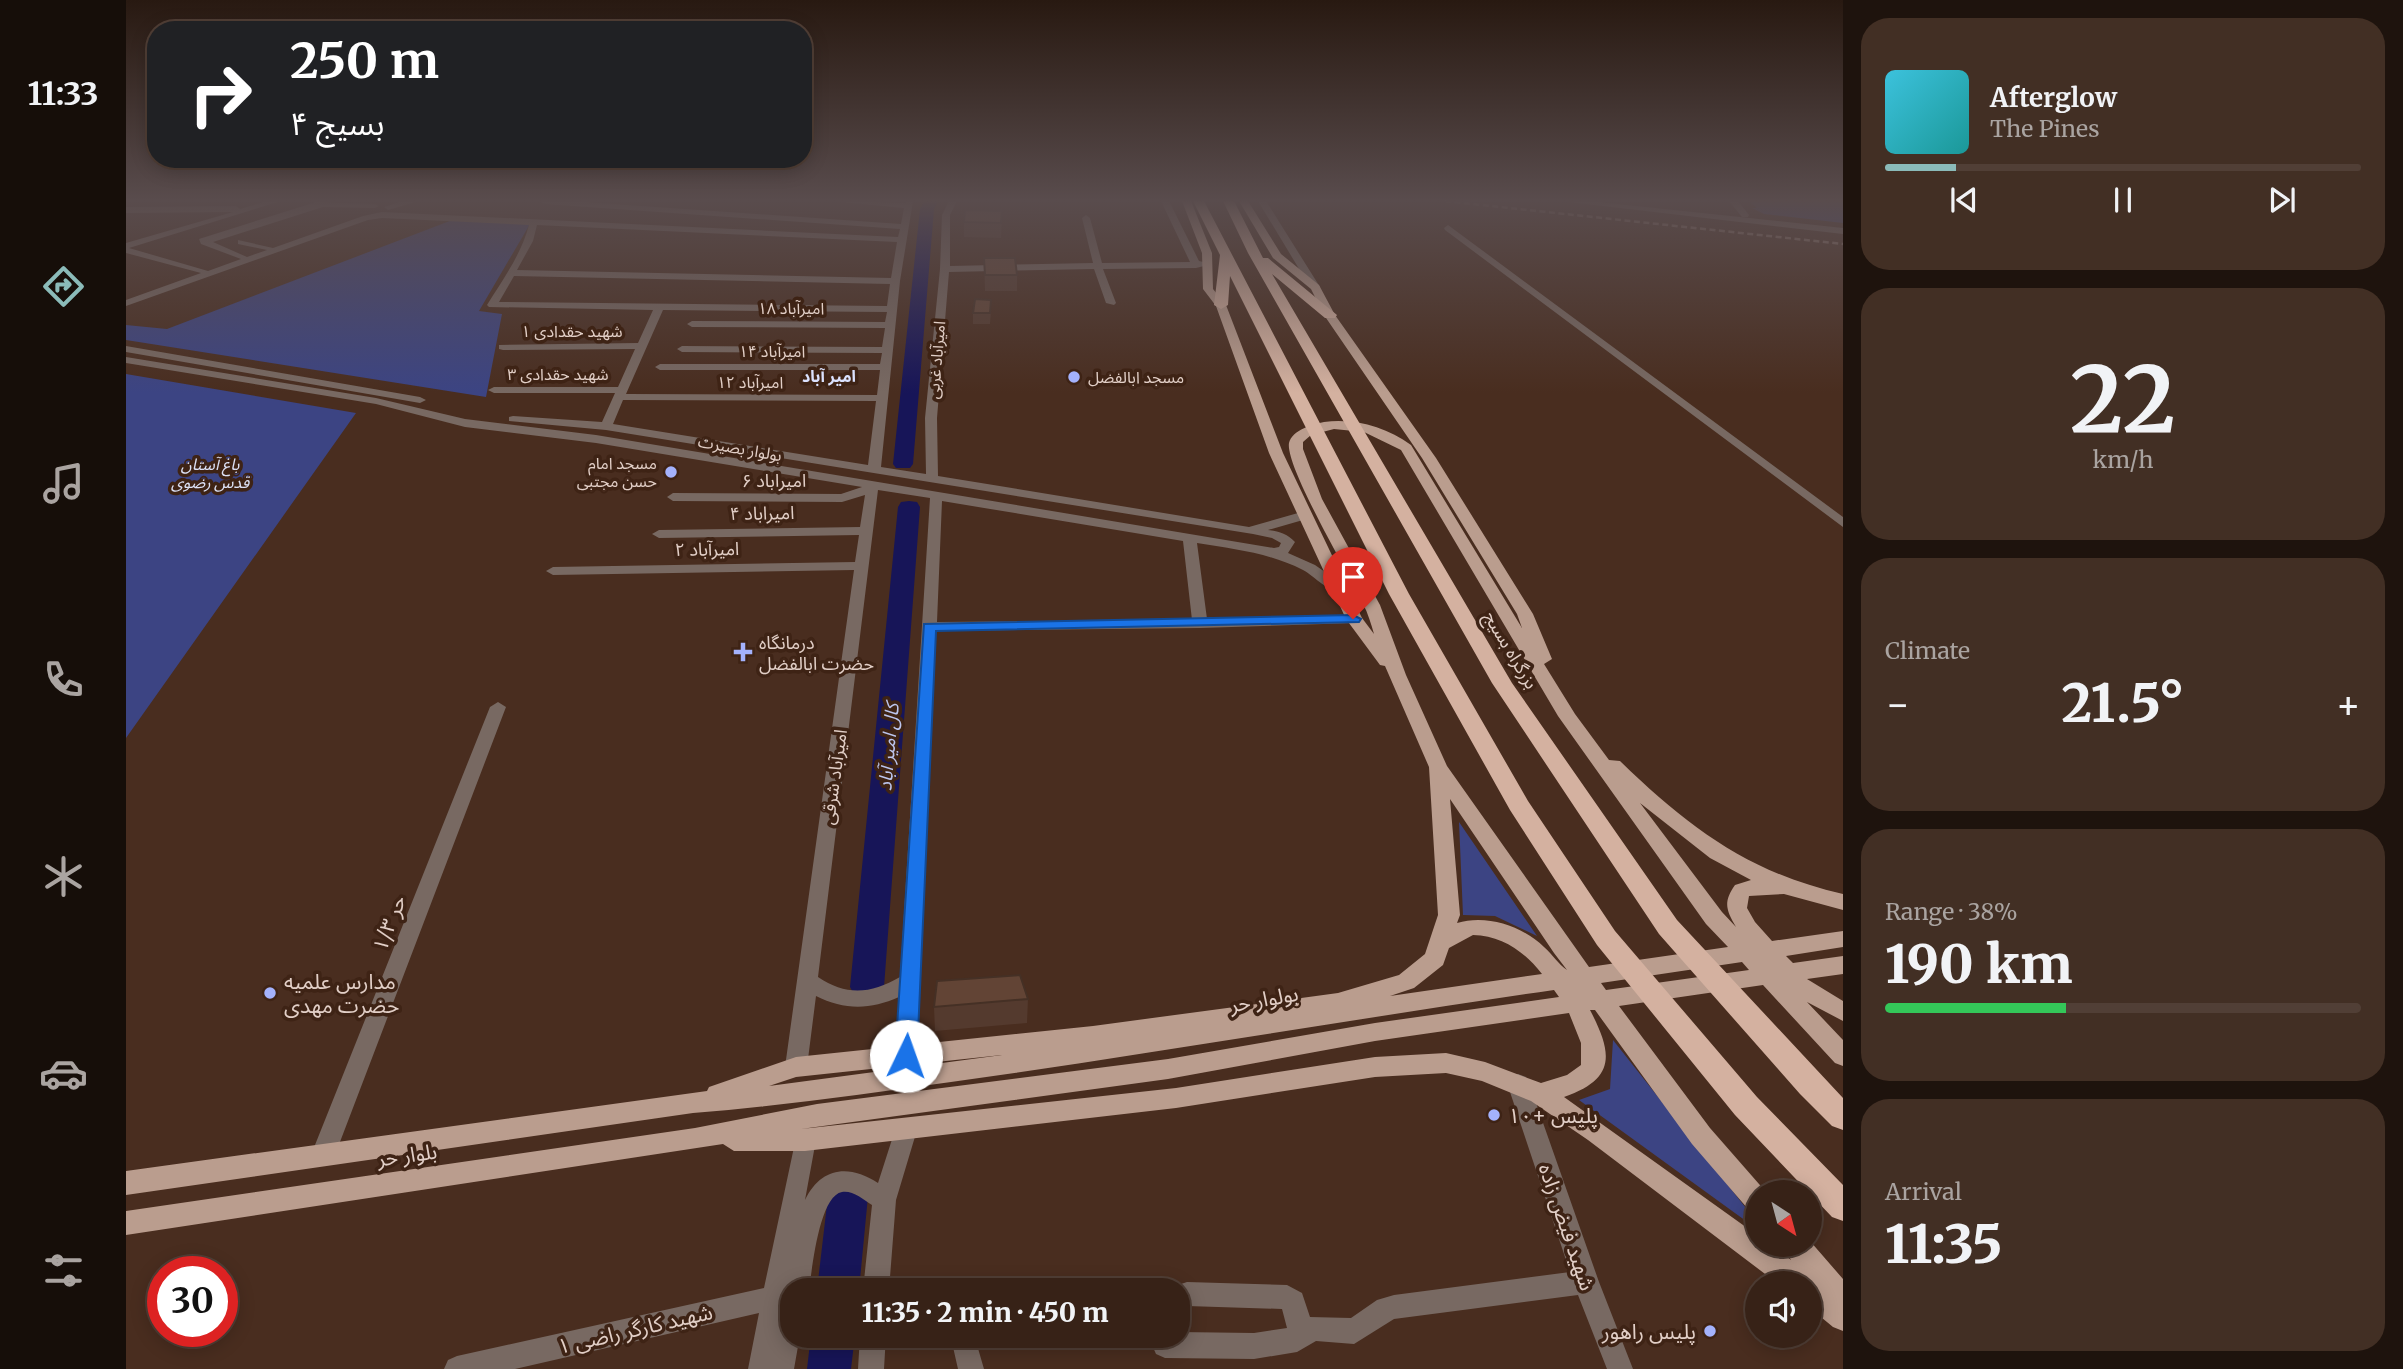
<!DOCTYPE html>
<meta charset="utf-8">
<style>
body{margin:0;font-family:Merriweather,"Noto Sans Arabic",serif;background:#422f24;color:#f1f3f6;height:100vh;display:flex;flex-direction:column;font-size:26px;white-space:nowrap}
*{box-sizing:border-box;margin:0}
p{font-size:23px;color:#aaa4a1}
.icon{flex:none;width:38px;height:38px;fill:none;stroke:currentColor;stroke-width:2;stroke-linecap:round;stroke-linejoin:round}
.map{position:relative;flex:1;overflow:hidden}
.sheet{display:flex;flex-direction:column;gap:18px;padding:18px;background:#1e130d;width:560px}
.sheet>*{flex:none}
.banner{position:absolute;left:21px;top:21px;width:665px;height:147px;border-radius:28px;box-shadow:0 4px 18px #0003,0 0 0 2px #513f36;background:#202124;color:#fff;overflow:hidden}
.needle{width:46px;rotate:144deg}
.fabs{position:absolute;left:1619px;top:1180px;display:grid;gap:14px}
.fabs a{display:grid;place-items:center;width:77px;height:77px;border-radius:50%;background:#372217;box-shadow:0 4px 18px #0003,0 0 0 2px #513f36;font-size:35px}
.speed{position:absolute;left:21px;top:1256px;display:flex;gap:14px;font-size:35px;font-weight:700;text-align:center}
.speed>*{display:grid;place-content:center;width:91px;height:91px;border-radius:50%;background:#372217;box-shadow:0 4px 18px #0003,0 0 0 2px #513f36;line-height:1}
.speed .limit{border:10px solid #d22;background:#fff;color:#111}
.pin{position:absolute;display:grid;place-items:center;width:60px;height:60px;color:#fff;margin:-72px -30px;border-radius:50% 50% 50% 0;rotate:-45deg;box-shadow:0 0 7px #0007}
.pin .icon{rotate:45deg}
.me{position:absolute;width:77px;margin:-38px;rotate:3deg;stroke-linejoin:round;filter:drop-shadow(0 0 5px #0008)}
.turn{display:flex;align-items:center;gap:24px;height:147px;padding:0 28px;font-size:32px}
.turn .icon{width:91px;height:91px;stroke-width:2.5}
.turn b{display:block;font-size:49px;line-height:60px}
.big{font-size:52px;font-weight:800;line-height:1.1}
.sheet .tile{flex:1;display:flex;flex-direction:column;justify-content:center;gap:10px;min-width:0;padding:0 24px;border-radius:28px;background:#422f24}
.sheet .dial{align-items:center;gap:0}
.dial b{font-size:91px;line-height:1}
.song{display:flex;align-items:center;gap:21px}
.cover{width:84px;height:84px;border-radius:10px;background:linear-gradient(135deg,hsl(190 70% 55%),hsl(180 70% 35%))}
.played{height:7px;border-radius:4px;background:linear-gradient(90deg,#8bbbb9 15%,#513f36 15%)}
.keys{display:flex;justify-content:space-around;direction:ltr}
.heat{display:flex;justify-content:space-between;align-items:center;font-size:38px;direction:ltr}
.charge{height:10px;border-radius:5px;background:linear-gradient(90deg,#34c759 38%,#513f36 0)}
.trip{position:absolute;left:654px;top:1278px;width:410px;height:70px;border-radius:28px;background:#372217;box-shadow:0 4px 18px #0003,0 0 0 2px #513f36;font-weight:800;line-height:70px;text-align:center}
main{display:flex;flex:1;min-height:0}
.menu{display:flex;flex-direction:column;width:126px;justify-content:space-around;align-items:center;background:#160e09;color:#aaa4a1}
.menu .icon{width:49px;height:49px}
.menu .on{color:#8bbbb9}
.menu b{font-size:32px;color:#f1f3f6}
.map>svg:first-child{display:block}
.green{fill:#3c4483}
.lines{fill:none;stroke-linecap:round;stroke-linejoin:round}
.river{fill:#171558;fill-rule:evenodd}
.minor{fill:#786962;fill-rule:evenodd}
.major{fill:#ba9d8e;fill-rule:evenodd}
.highway{fill:#d4b1a0;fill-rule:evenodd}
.rail{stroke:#91796e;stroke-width:2.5;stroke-dasharray:6 3.5;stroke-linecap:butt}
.wall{fill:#543a2e}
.building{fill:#624435;stroke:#453025;stroke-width:2}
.route{fill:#1a73e8;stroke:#114b97;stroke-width:2}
.poi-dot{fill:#a4b2fc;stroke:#3e2315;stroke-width:2.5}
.labels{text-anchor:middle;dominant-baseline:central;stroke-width:7;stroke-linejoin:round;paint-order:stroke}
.far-street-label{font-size:16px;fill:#e2cfc7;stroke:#3e2315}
.far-neighbourhood-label{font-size:16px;font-weight:bold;fill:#dbe2fe;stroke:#3e2315}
.far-poi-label{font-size:16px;fill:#e2cfc7;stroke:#3e2315;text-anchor:start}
.far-park-label{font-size:16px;font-style:italic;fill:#dce1f6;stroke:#3e2315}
.street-label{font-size:18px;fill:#e2cfc7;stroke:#3e2315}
.poi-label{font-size:18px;fill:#e2cfc7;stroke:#3e2315;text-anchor:start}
.water-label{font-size:19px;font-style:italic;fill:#bcc5ee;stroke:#3e2315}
.near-street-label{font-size:21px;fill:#e2cfc7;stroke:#3e2315}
.near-poi-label{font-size:21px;fill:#e2cfc7;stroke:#3e2315;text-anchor:start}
</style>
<main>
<nav class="menu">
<b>11:33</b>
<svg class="icon on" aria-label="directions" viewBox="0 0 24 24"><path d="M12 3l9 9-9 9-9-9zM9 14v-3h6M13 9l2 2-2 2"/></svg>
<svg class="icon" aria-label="music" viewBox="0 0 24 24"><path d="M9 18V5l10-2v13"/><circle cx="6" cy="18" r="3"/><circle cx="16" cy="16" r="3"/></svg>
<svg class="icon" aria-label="phone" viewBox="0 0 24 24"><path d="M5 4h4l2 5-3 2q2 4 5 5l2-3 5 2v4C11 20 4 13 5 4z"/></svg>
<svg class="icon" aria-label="climate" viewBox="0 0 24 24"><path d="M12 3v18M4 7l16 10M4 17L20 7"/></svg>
<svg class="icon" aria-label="car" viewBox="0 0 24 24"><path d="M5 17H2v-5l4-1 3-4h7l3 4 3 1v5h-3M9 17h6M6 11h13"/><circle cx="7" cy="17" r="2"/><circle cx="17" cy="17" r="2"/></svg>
<svg class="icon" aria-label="filters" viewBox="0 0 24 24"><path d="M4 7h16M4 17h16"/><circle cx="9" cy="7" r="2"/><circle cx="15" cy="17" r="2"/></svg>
</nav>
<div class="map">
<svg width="1717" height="1369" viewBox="0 0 1717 1369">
<rect width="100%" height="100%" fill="#492d1f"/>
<!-- green -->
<path class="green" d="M1622 201H1717V223L1638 214 1626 208H1631Z
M329 219 404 224 353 311 376 314 360 397 0 340V325L41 329Z
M0 374 230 413 0 738Z
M1333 822 1411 936 1369 916 1337 915Z
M1487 1040 1631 1222V1229L1453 1100 1484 1089Z"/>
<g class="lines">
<!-- river -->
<path class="river" d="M798 201H812L808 209 787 464 784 468H770L767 464 794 209Z
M783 501 791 502 794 507 758 987 753 996 741 1000 729 996 724 987 772 507 775 502Z
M722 1178 736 1183 742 1196 733 1290H691L702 1196 708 1183Z
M685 1335H729L725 1369H681Z"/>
<!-- minor -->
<path class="minor" d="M141 201H155L3 248 82 271 115 259 75 244 73 239 190 202 249 204 253 206 249 208 197 207 87 242 121 257 141 250 112 244V240L147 248 237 216 256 212 772 237 774 229 419 204 415 202 444 201 775 224 778 208 704 201 778 203 787 201 774 281 755 467 800 474 799 418 814 269 816 215 823 201H831L824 215V266L967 263 956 218 960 215 964 218 976 263 1064 262 1035 201H1043L1073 261 1086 264 1070 268 977 269 990 303 988 305 980 303 968 269 823 272 811 418 812 476 1123 527 1179 511 1184 512V518L1142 530C1152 531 1162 534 1169 542L1162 553 1189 565 1219 586 1221 589 1219 592C1204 595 1190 577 1177 570 1144 553 1108 549 1071 543L1081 619 1228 615 1235 619 1228 623 1074 628 810 631 791 1056 788 1062 780 1065 772 1062 769 1056 773 997C744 1010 718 1010 690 996L681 1067 678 1073 670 1076 662 1073 659 1067 728 570 427 575 420 571 427 567 729 562 733 535 533 538 526 534 533 530 734 527 739 495 716 502 547 501 541 497 547 493 715 494 736 487 470 443 339 427 250 404 0 363V357L250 398 339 419 470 435 1148 548 1153 547 1155 543 1146 538 1127 534 480 430 383 421V417L387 416 476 422 489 393H368L362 390 368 387H492L509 349 377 350 373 349V345L512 343 527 310 363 307 361 305C377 279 395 255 403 225L256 218 242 220 0 306V300L75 273 0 253V243L107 212 0 213V207L110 206 114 209ZM411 225 771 242 765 278 391 270 407 241ZM388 276 764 284 761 306 373 302ZM537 310 761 312 759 322 566 321 561 324 566 327 759 328 756 347 556 346 551 349 556 352 756 353 754 364H534L529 367 534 370H754L751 395 500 394ZM497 400 750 401 742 465 487 424ZM752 490 804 498 774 977C745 994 720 996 692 977ZM816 501 1057 541 1066 620 811 622Z
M277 201H293L262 210 258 207Z
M1132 201H1140L1194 287 1192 289 1184 287Z
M1434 201H1463L1717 228V234Z
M1603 201H1612L1623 215 1622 217H1616Z
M1322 225 1717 517V527L1319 230 1318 228Z
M0 346 294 397 300 400 294 403 0 352Z
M372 702 380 707 209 1155 205 1162 197 1165 189 1162 185 1155 364 707Z
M1392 1074 1400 1077 1403 1083 1473 1282 1507 1369H1481L1452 1295 1268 1319 1228 1344 1190 1341 1171 1352 1128 1359 1039 1358 1030 1354 1026 1345 1031 1335H1052V1332L1128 1333 1161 1328 1156 1309 1061 1306 1052 1303V1285L1061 1282 1161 1285 1176 1293 1184 1317 1225 1318 1251 1300 1268 1295 1444 1272 1381 1083 1384 1077Z
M780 1120 788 1123 791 1130 770 1200 763 1290H737L746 1205C737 1199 726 1190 716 1192 693 1196 686 1270 683 1290H667V1335H674L668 1369H622L633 1313 389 1369H318L322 1360 331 1356 638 1288 671 1133 679 1130 687 1133 690 1140 679 1200C695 1167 723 1164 752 1183L769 1130 772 1123Z
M734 1335H760L758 1369H732Z
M837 1335 849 1338 858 1369H832L827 1347 831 1338Z"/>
<!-- major -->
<path class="major" d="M1056 201H1065L1086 253 1087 289 1100 305 1157 453 1236 618 1248 634C1245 624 1242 613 1237 604 1224 575 1159 467 1163 443 1166 430 1187 424 1198 422 1229 418 1260 427 1285 445L1396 628 1391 614 1296 458 1198 315 1185 289 1147 258 1113 201H1122L1155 254 1193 285 1209 315 1310 458 1407 614 1426 659 1418 664 1449 714 1483 760 1494 761C1562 827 1623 873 1717 894V910L1658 894 1623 896 1621 908 1629 922 1646 941 1717 931V947L1660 956 1667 963 1717 956V974L1681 979 1717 1001V1021L1681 1002 1717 1040V1066L1709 1063 1637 985 1493 1006 1584 1128 1640 1192H1631V1213L1622 1209 1566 1144 1469 1010H1464C1487 1054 1490 1079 1438 1097L1631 1235V1244H1644L1665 1260 1656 1244H1684V1241L1717 1279V1331L1707 1327 1684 1308V1283H1651L1462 1140 1405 1101 1356 1081 1320 1073 1249 1077 1050 1108 679 1151H608L597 1144 0 1235V1211L569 1128 691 1104 1042 1059 1249 1023 1433 997 1428 990C1227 1019 1026 1054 825 1082 739 1094 653 1106 567 1113L0 1195V1171L581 1091 583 1087 670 1057 967 1026 1212 993 1273 975 1299 954 1312 915 1303 767 1259 666 1254 665 1220 619 1143 453 1090 306 1077 289 1076 253ZM1208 429 1238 432 1275 450 1432 716 1580 924 1602 947 1463 967 1321 766 1280 675 1254 605 1196 499 1177 449V442L1185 435ZM1324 799 1428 953 1441 970C1433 965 1426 954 1418 947 1396 926 1361 914 1331 923L1334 915ZM1514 803 1584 858 1625 880 1609 885C1597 902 1600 910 1610 927L1596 912ZM1347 935C1376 936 1398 951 1416 974L1264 996 1288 988 1317 965 1323 948ZM1616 962 1623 970 1480 990 1475 983ZM1443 1013 1455 1043V1065L1441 1075 1415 1083 1359 1062 1320 1053 1249 1057 1050 1088 675 1129 1042 1079 1249 1041ZM876 1055 643 1086 670 1077Z"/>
<!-- highway -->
<path class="highway" d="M1067 201H1078L1283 594 1402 801 1489 931 1631 1097 1717 1185V1221L1706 1217 1609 1115 1471 945 1384 810 1263 594 1104 276 1102 305 1095 309 1088 305 1094 255Z
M1097 201H1108L1137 258H1142L1211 315 1209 318H1199L1146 274 1386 683 1551 920 1717 1098V1130L1706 1126 1674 1094 1533 934 1366 683 1122 253Z"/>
<!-- rail -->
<path class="rail" d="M1319 201 1717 244"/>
</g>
<!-- wall -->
<path class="wall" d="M876 211 875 238 838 237V222Z
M858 258 891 275V291H859Z
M865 311 864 324H847V313Z
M902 999 901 1023 809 1031 808 1007Z"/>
<!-- building -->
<path class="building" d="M839 210 876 211 875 223 838 222Z
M858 258H889L891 275H859Z
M849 299 865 300 864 313H847Z
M894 975 902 999 808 1007 811 981Z"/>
<!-- sky -->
<linearGradient id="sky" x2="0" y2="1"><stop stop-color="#281911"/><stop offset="0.51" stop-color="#594c4d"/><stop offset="1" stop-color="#594c4d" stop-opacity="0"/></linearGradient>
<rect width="1717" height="393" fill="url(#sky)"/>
<!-- route -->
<path class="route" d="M1227 615 1235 619 1233 622 810 631 791 1056 788 1062 780 1065 772 1062 769 1056 798 624Z"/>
<!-- markers -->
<g class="poi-dot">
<circle cx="948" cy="377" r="7"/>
<circle cx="545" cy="472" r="7"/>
<path d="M613.5 641.5h7v7h7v7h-7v7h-7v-7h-7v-7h7z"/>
<circle cx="144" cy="993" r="7"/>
<circle cx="1368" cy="1115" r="7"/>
<circle cx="1584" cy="1331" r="7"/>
</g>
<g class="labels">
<!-- far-street labels -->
<g class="far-street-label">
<text x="665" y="308">امیرآباد ۱۸</text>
<text x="446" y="331">شهید حقدادی ۱</text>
<text x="646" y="351">امیرآباد ۱۴</text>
<text transform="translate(810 360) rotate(-85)">امیرآباد غربی</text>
<text x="432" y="374">شهید حقدادی ۳</text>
<text x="624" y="382">امیرآباد ۱۲</text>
<text transform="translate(614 448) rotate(10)">بولوار بصیرت</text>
</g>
<!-- far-neighbourhood labels -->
<g class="far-neighbourhood-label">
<text x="703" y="376">امیر آباد</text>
</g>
<!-- far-poi labels -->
<g class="far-poi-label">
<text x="962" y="377">مسجد ابالفضل</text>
<text x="531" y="463" text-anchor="end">مسجد امام<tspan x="531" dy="18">حسن مجتبی</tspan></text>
</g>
<!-- far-park labels -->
<g class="far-park-label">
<text x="84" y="464">باغ آستان<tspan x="84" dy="18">قدس رضوی</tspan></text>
</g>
<!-- street labels -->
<g class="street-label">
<text x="648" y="480">امیراباد ۶</text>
<text transform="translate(636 513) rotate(-1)">امیراباد ۴</text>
<text transform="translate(581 549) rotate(-1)">امیرآباد ۲</text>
<text transform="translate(1385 650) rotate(59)">بزرگراه بسیج</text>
<text transform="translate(708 777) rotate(-82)">امیرآباد شرقی</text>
</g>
<!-- poi labels -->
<g class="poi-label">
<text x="633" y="642">درمانگاه<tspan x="633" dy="21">حضرت ابالفضل</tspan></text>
</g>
<!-- water labels -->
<g class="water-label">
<text transform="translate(762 747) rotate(-85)">کال امیر آباد</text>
</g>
<!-- near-street labels -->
<g class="near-street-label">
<text transform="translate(263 923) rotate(-69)">حر ۱/۳</text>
<text transform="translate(1138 999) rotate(-10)">بولوار حر</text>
<text transform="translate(281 1155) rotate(-8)">بلوار حر</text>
<text transform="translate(1441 1227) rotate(71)">شهید فیض زاده</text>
<text transform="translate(509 1329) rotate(-13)">شهید کارگر راضی ۱</text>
</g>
<!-- near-poi labels -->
<g class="near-poi-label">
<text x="158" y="981">مدارس علمیه<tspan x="158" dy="24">حضرت مهدی</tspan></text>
<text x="1382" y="1115">پلیس +۱۰</text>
<text x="1570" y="1331" text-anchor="end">پلیس راهور</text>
</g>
</g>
</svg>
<div class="fabs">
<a><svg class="needle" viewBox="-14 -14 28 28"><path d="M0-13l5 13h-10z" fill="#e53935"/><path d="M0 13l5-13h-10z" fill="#aaa4a1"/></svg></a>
<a><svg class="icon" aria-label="sound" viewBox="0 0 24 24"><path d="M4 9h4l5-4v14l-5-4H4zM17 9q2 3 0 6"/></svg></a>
</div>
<div class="speed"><div class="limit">30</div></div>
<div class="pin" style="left:1227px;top:619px;background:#d93025"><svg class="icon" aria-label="arrive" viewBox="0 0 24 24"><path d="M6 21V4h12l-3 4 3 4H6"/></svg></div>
<svg class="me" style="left:780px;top:1056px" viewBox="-20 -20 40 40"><circle r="19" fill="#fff"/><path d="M0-13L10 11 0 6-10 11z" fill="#1a73e8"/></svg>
<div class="trip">11:35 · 2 min · 450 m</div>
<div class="banner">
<div class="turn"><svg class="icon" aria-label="right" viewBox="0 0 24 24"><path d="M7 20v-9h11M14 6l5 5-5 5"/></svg><div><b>250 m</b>بسیج ۴</div></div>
</div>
</div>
<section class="sheet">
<div class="tile">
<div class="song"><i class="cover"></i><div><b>Afterglow</b><p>The Pines</p></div></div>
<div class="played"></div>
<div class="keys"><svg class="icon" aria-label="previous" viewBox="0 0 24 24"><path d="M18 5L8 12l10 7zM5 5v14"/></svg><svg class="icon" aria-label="pause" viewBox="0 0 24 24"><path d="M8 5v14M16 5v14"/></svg><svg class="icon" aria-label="next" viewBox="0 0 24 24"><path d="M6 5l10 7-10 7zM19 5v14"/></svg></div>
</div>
<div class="tile dial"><b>22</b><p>km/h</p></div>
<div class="tile"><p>Climate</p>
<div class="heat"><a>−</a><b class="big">21.5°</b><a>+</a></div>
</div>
<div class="tile"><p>Range · 38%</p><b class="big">190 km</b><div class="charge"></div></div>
<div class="tile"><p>Arrival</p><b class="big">11:35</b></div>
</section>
</main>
